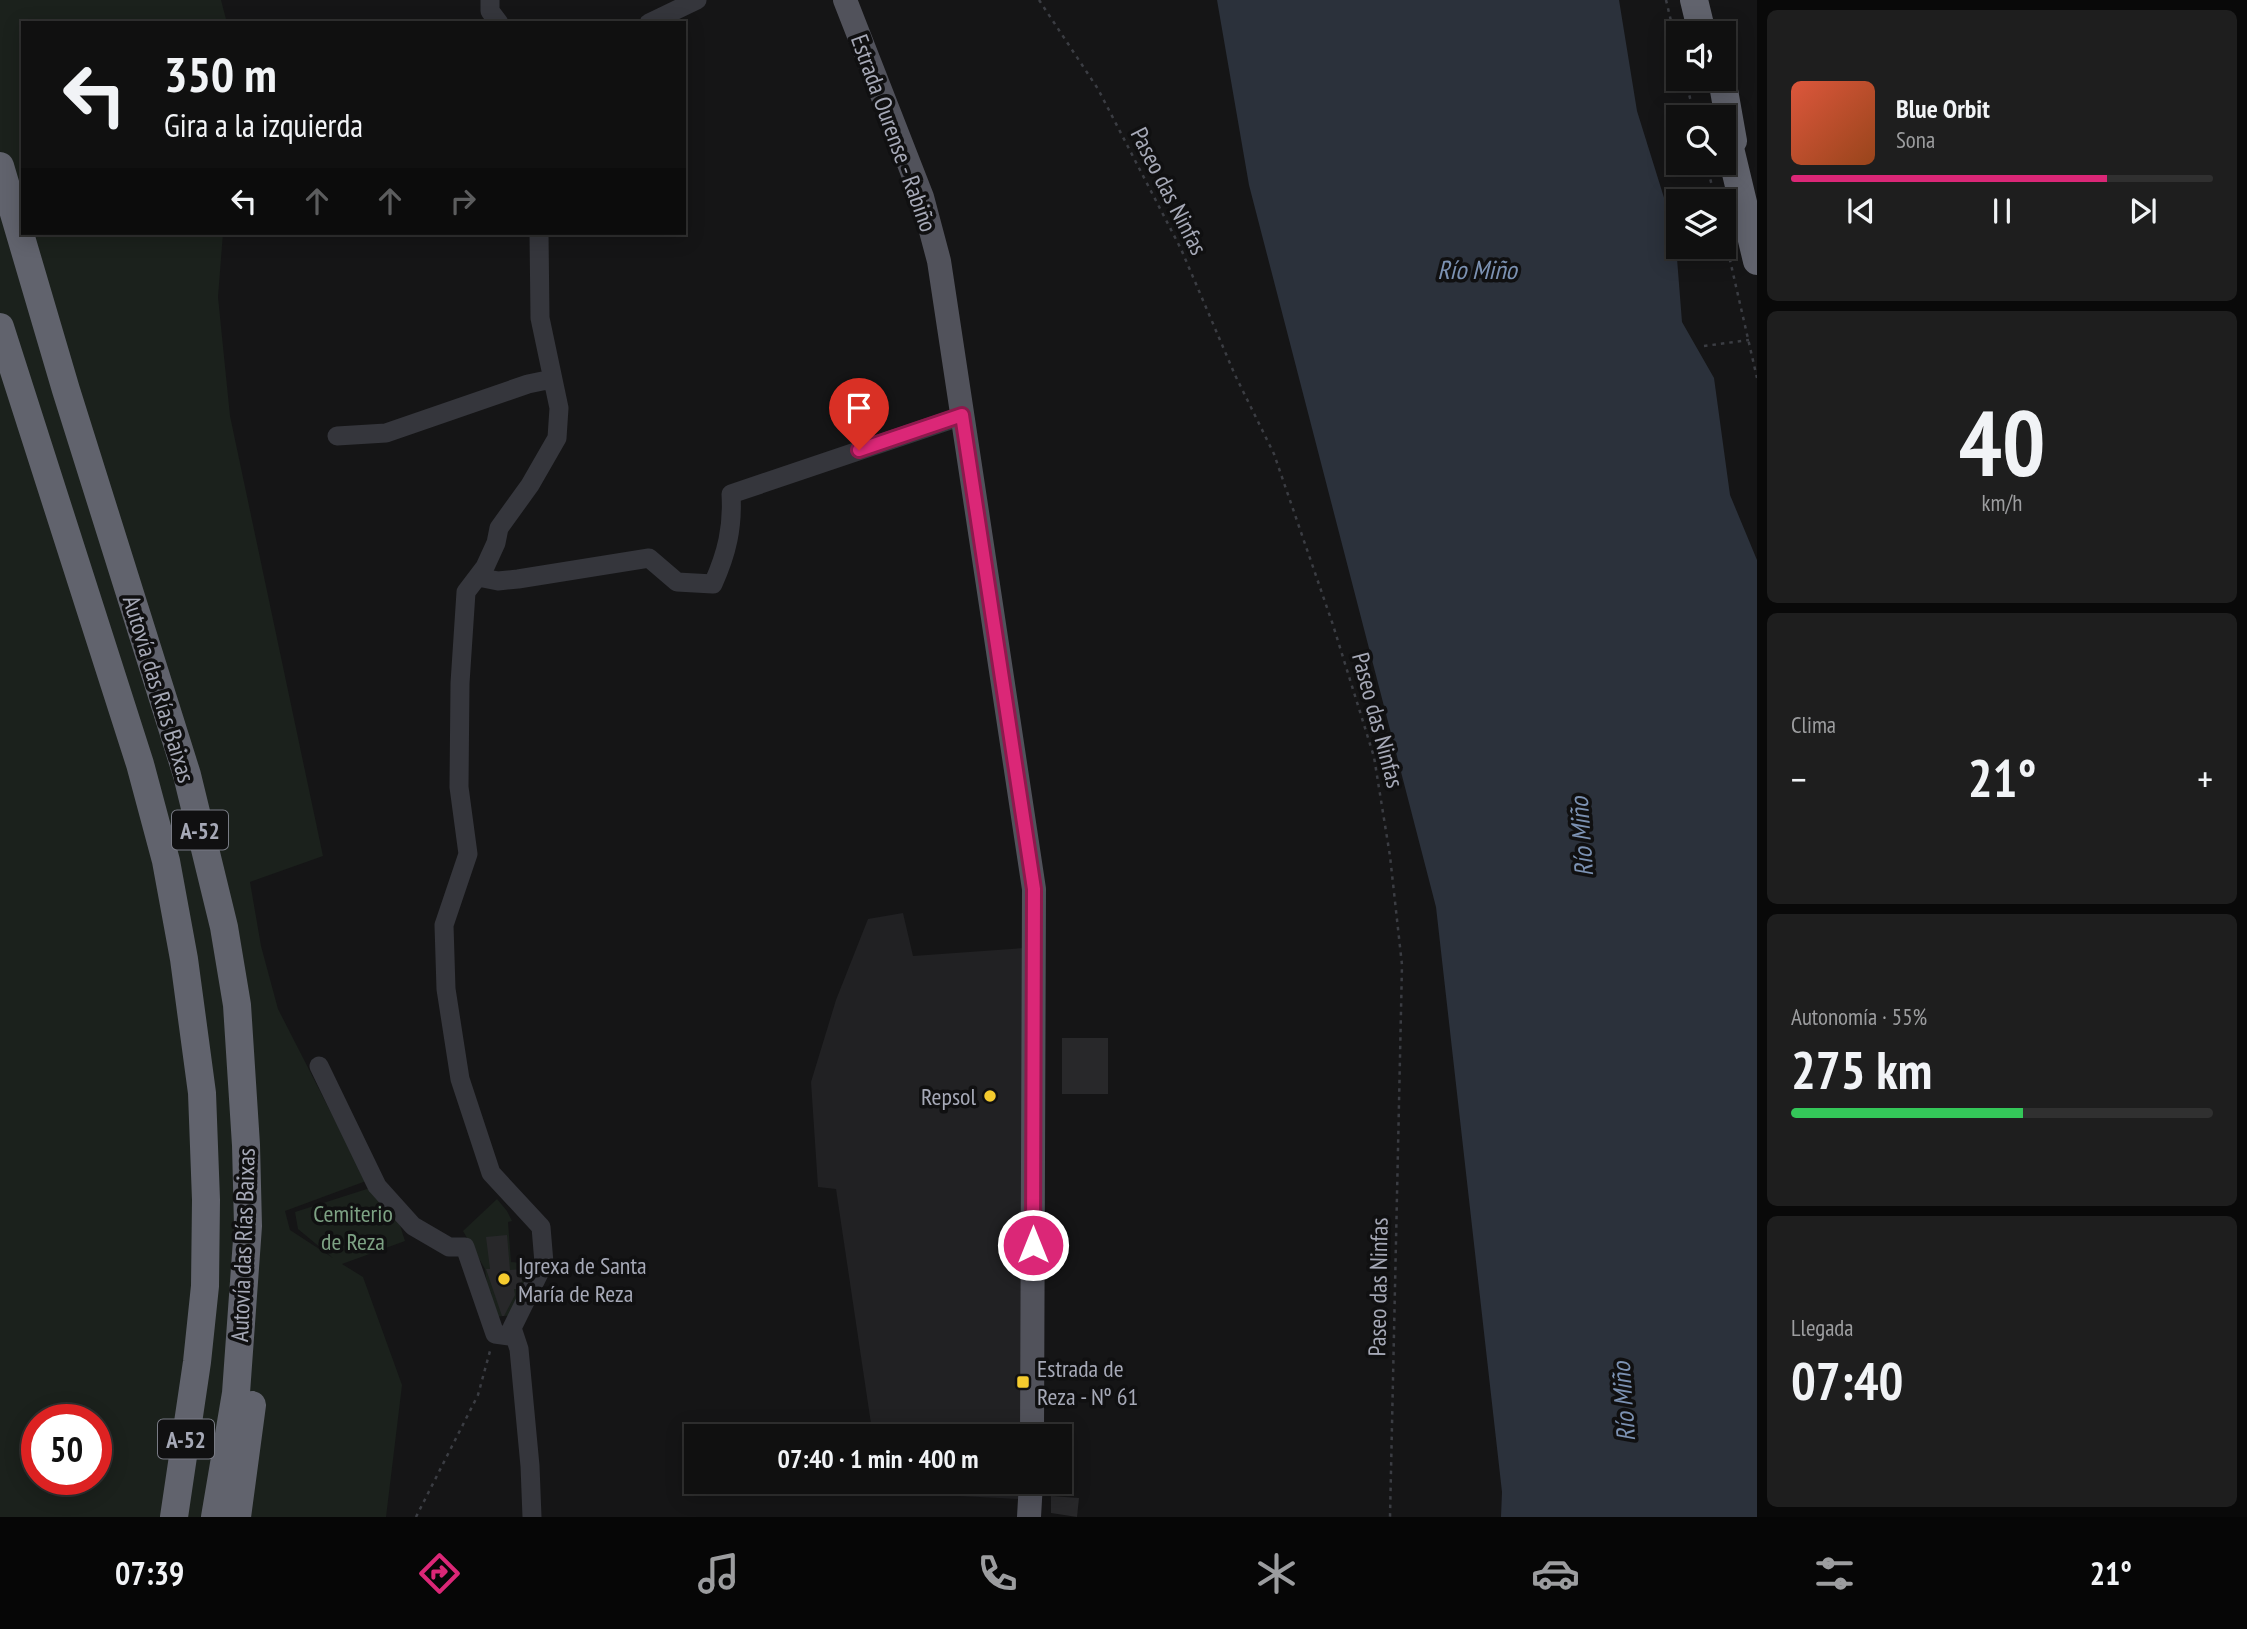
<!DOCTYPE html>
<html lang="es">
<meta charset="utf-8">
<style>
body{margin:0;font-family:"PT Sans Narrow",sans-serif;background:#1e1e1e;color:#f1f3f6;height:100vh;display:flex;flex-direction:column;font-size:26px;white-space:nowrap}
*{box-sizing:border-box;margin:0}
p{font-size:23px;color:#9c9d9f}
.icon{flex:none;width:38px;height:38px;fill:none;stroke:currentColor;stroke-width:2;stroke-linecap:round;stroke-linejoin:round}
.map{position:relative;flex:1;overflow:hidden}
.sheet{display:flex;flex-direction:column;gap:10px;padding:10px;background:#090909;width:490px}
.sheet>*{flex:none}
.top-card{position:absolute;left:21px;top:21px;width:665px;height:214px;border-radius:0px;box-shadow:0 4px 18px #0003,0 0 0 2px #303030;background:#101010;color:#f1f3f6;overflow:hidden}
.fabs{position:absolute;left:1666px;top:21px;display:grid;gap:14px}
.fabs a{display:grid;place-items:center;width:70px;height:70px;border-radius:0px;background:#101010;box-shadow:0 4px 18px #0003,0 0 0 2px #303030;font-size:35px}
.speed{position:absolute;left:21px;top:1404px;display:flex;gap:14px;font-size:35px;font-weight:700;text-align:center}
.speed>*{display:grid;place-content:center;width:91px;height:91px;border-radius:50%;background:#101010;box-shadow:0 4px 18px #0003,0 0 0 2px #303030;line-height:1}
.speed .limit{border:10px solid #d22;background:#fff;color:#111}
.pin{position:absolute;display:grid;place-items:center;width:60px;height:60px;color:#fff;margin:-72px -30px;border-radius:50% 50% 50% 0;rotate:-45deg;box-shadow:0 0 7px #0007}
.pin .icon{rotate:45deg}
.me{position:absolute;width:77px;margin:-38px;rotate:0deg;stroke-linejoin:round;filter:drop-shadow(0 0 5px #0008)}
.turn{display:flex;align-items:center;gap:24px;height:147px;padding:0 28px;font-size:32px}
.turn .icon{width:91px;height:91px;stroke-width:2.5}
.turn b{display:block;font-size:49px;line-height:60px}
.lanes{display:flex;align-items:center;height:66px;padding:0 28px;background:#0003;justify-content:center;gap:35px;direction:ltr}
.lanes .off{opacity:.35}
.big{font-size:52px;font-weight:700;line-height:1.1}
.sheet .tile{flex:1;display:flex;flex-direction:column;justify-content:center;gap:10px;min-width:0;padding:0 24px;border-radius:10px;background:#1e1e1e}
.sheet .dial{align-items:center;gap:0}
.dial b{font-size:91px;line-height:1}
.song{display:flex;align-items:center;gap:21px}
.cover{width:84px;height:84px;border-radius:10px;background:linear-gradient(135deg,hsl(10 70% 55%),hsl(20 70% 35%))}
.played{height:7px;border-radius:4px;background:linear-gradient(90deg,#db2777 75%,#303030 75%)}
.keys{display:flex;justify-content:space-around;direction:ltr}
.heat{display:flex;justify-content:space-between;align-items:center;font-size:38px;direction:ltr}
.charge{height:10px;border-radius:5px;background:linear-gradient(90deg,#34c759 55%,#303030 0)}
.trip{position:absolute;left:684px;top:1424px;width:388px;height:70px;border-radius:0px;background:#101010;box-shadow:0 4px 18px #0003,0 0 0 2px #303030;font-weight:700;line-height:70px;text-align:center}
.tabs{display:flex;height:112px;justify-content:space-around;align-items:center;background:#060606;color:#9c9d9f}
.tabs .icon{width:49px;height:49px}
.tabs .current{color:#db2777}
.tabs b{font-size:32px;color:#f1f3f6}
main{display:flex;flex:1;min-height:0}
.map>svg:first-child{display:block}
.built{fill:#212123}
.green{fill:#1b211c;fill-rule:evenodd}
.water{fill:#2b313b}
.building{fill:#28282a}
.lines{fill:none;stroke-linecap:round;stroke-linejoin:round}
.path{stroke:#3b3d43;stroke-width:2.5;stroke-dasharray:3.5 5;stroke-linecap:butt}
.minor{stroke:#35363c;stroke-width:19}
.major{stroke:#51525b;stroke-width:24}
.highway{stroke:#61636d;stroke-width:28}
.route-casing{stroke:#8e194d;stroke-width:18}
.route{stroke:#db2777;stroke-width:12}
.poi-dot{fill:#f5cb2e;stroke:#101011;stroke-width:2.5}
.labels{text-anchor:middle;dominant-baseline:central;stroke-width:7;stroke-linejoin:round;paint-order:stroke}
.shield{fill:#101011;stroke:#797b85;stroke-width:2}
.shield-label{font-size:23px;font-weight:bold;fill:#a6a9b7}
.street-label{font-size:24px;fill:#a6a9b7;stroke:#101011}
.poi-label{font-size:24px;fill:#a6a9b7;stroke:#101011;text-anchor:start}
.park-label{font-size:24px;fill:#7da284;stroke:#101011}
.water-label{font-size:26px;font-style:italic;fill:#7c92b3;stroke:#101011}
</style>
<main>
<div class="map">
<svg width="1757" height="1517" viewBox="0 0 1757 1517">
<rect width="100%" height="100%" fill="#151516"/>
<!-- built -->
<path class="built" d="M903 913 913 956 1024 948 1021 1437H873L836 1189 818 1187 811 1082 836 1000 868 919Z
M880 1482H1021L1020 1499 882 1492Z"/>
<!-- green -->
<path class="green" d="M0 0H221L227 23H23V233H223L218 297 230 416 323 856 250 882 261 946 278 1009 366 1181 285 1211 290 1230 333 1258 298 1229 295 1212 370 1188 397 1216 405 1241 342 1264 363 1277 402 1385 386 1517H0ZM37 1419H96V1479H37Z
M497 1199 507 1211 512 1221 508 1222 511 1262 523 1263V1273L532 1274 517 1315 493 1317 491 1292H488L485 1269 463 1231Z"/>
<!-- water -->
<path class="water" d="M1217 0H1619L1637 111 1675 233 1682 322 1714 378 1730 495 1757 560V1517H1501L1502 1492 1436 907 1249 185Z"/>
<!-- building -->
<path class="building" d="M1062 1038H1108V1094H1062Z
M507 1235 510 1270 522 1269 523 1279 518 1289H514L515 1295 504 1316H502L486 1269H490L486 1237Z
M1051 1496 1079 1498 1077 1517 1051 1513Z"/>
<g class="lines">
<!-- path -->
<path class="path" d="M1039 0 1098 89 1181 249 1235 375 1274 454 1333 625 1374 757 1390 856 1402 965 1390 1517
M1666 0 1678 50
M1685 79 1695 117
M1706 163 1716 201
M1724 234 1757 378
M1704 346 1749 340
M416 1517 478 1395 490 1351"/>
<!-- minor -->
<path class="minor" d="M490 0V11L499 23
M649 23 697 0
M337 436 386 433 528 384 552 379
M478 577 498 581 518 579 649 558 677 582 713 584C727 553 733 527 731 494L962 416
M319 1066 377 1186 413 1226 449 1247H465L495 1334 515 1337
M532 1517 530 1466 519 1349 512 1328 544 1263 541 1227 491 1173 460 1079 446 989 444 925 468 854 459 787 460 683 466 592 485 567 496 543 499 528 530 485 557 438 559 408 540 318 539 233"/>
<!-- major -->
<path class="major" d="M845 0 922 197 939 261 1034 889 1032 1437
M1029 1517 1031 1482"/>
<!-- highway -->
<path class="highway" d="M1694 0 1702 33
M1722 79 1733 141
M1724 123 1757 261
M0 166 66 390 187 775 224 927 237 1005 246 1145 248 1226 236 1393 215 1517
M0 327 140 764 166 861 184 959 202 1093 206 1200 205 1286 197 1362 174 1517
M237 1517 252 1405"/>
</g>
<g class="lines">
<!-- route casing -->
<g class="route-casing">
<path id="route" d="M859 450 962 415 1034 889 1033 1245"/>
</g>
<!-- route -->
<use href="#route" class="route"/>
</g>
<!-- markers -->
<g class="poi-dot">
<circle cx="990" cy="1096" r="7"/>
<circle cx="504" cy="1279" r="7"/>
<rect x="1016" y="1375" width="14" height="14" rx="3.5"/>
</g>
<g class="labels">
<!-- shield labels -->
<g class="shield">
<rect x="172" y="810.5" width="56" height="39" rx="5"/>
<rect x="158" y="1419.5" width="56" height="39" rx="5"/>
</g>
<g class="shield-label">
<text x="200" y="830">A-52</text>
<text x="186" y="1439">A-52</text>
</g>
<!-- street labels -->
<g class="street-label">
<text transform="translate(894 133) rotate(70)">Estrada Ourense - Rabiño</text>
<text transform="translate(1169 191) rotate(63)">Paseo das Ninfas</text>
<text transform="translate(159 689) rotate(73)">Autovía das Rías Baixas</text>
<text transform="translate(1378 720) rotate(75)">Paseo das Ninfas</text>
<text transform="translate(243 1245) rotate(-88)">Autovía das Rías Baixas</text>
<text transform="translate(1378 1287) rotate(-89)">Paseo das Ninfas</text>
</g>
<!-- poi labels -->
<g class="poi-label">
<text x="976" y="1096" text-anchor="end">Repsol</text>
<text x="518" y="1265">Igrexa de Santa<tspan x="518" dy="28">María de Reza</tspan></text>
<text x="1037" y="1368">Estrada de<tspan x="1037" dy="28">Reza - Nº 61</tspan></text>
</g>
<!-- park labels -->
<g class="park-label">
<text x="353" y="1213">Cemiterio<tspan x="353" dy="28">de Reza</tspan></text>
</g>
<!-- water labels -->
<g class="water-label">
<text x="1477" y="269">Río Miño</text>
<text transform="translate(1581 837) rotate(-94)">Río Miño</text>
<text transform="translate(1623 1402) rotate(-94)">Río Miño</text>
</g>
</g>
</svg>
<div class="fabs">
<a><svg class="icon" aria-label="sound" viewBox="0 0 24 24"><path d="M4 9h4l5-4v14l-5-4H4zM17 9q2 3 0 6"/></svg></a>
<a><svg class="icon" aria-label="search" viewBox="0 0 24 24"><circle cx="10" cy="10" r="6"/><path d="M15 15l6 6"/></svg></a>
<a><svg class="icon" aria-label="layers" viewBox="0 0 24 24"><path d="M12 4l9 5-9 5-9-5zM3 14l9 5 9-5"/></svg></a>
</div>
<div class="speed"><div class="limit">50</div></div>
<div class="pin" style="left:859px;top:450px;background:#d93025"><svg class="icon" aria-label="arrive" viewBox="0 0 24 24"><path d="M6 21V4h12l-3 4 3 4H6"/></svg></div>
<svg class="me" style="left:1033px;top:1245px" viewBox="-20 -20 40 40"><circle r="17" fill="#db2777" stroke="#fff" stroke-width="3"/><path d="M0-11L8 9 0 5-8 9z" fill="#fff"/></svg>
<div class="trip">07:40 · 1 min · 400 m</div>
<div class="top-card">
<div class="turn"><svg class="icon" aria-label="left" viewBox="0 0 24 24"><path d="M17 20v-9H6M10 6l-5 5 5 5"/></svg><div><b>350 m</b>Gira a la izquierda</div></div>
<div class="lanes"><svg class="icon" aria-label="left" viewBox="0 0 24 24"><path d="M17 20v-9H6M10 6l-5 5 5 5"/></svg><svg class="icon off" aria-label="ahead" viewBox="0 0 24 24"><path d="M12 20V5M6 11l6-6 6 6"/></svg><svg class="icon off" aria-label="ahead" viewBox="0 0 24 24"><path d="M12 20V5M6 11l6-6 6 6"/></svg><svg class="icon off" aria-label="right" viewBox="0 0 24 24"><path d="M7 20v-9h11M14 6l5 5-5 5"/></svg></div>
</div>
</div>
<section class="sheet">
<div class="tile">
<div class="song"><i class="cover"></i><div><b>Blue Orbit</b><p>Sona</p></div></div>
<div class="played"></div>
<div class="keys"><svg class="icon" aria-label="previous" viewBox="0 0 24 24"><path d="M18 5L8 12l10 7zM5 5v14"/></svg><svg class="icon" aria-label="pause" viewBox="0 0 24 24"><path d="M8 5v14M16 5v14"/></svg><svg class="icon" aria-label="next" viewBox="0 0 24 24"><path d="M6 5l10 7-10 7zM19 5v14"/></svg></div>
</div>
<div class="tile dial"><b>40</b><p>km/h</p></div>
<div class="tile"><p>Clima</p>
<div class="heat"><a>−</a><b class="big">21°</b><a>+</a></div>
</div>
<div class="tile"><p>Autonomía · 55%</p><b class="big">275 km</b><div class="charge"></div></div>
<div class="tile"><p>Llegada</p><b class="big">07:40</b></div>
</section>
</main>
<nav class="tabs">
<b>07:39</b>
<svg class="icon current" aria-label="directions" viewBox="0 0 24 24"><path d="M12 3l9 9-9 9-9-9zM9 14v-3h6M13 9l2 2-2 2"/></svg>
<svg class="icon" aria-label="music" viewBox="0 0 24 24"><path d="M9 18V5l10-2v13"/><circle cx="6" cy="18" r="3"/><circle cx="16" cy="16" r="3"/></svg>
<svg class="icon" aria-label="phone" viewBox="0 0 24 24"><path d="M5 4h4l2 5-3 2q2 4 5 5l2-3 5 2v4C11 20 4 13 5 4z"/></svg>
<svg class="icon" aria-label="climate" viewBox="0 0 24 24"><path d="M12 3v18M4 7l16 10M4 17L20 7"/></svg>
<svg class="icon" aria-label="car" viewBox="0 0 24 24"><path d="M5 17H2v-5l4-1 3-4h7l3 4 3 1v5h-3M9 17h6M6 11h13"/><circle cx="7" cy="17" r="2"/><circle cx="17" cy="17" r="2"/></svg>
<svg class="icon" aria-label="filters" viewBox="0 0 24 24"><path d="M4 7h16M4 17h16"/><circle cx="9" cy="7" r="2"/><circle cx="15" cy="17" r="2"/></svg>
<b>21°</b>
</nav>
